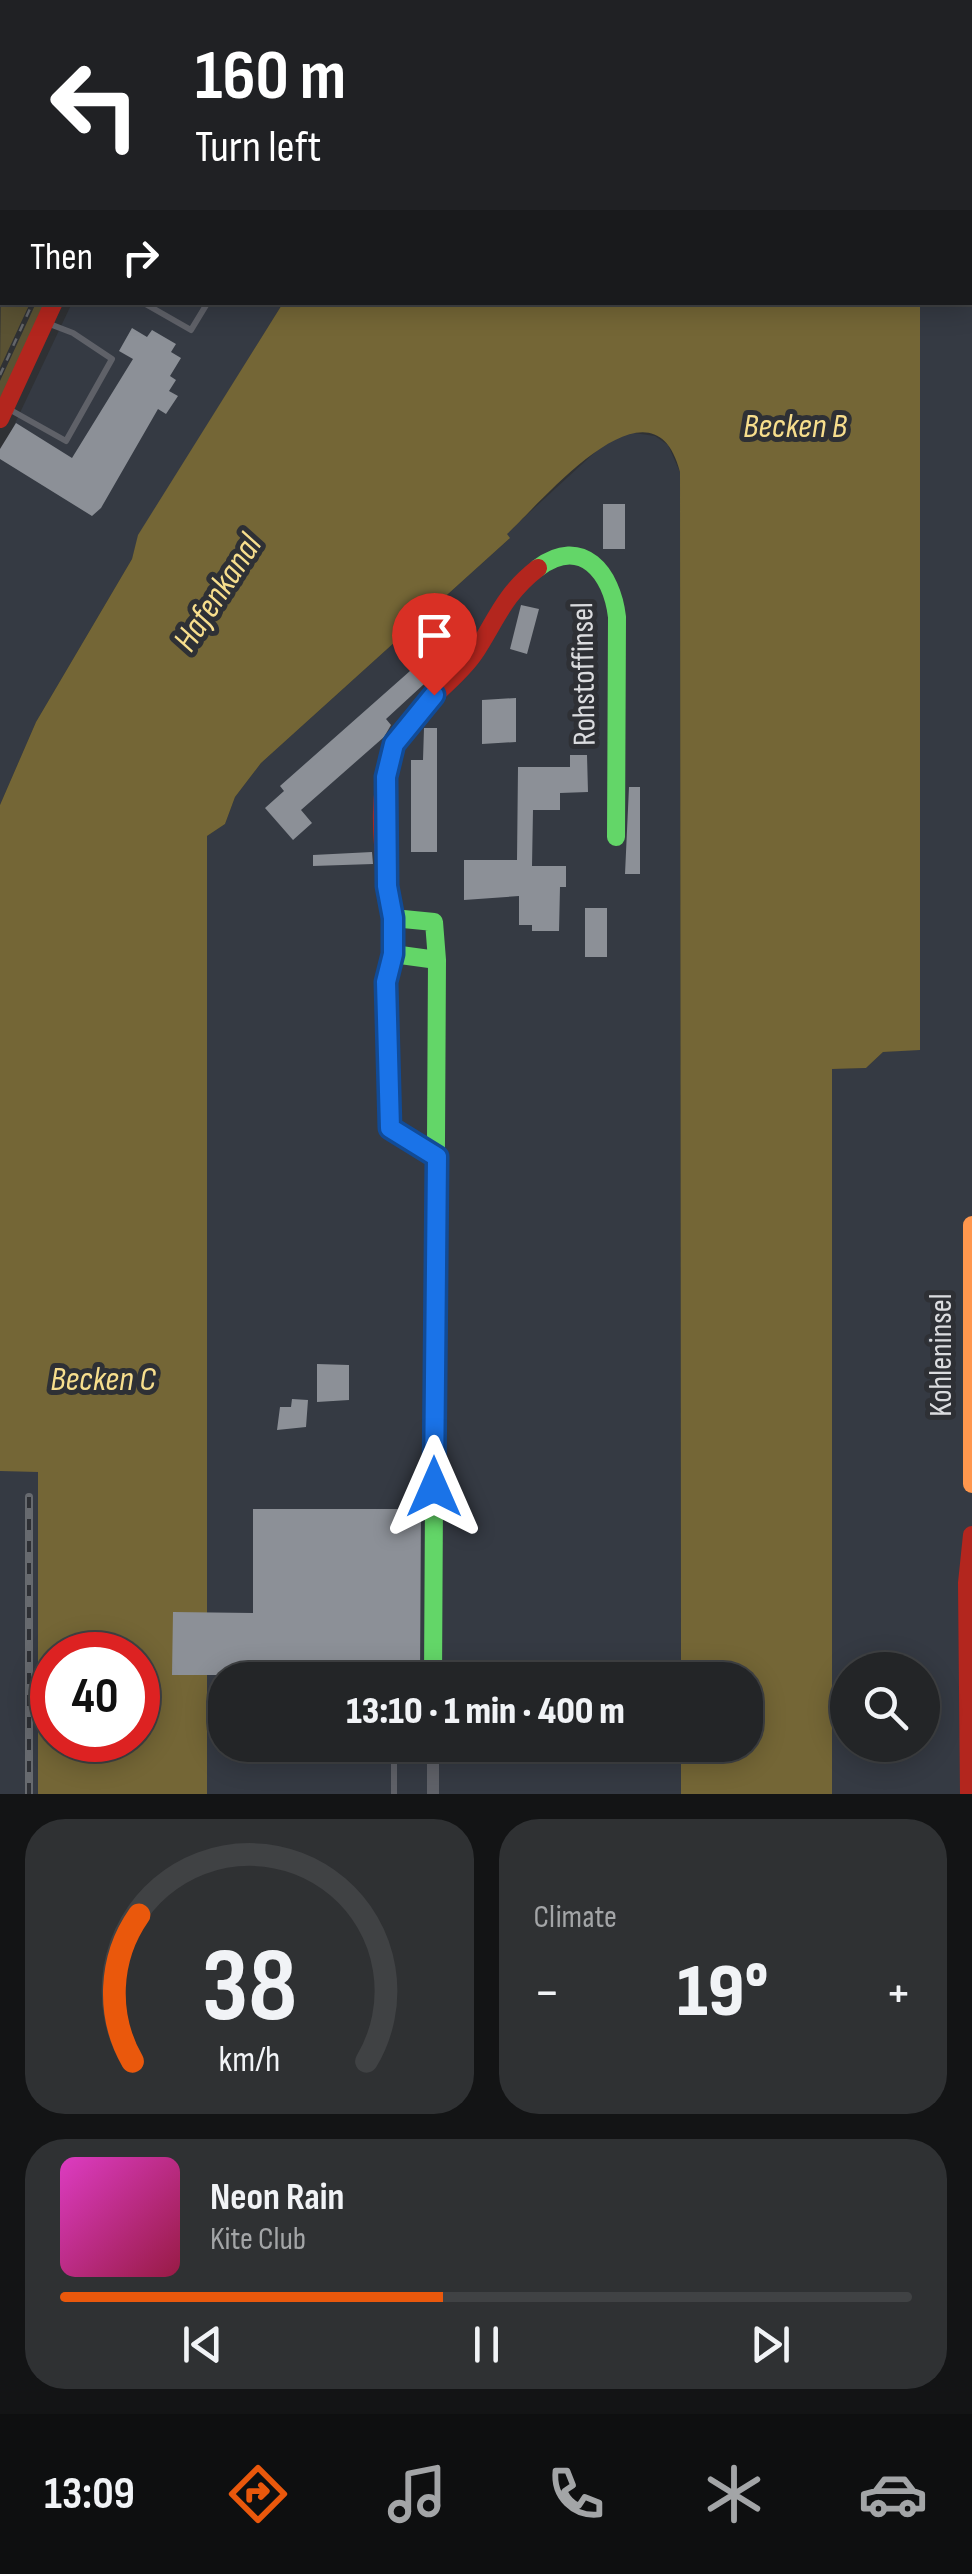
<!DOCTYPE html>
<meta charset="utf-8">
<style>
body{margin:0;font-family:"Sofia Sans Condensed",sans-serif;background:#2f3133;color:#f1f3f6;height:100vh;display:flex;flex-direction:column;font-size:38px;white-space:nowrap}
*{box-sizing:border-box;margin:0}
p{font-size:32px;color:#a3a5a7}
.icon{flex:none;width:55px;height:55px;fill:none;stroke:currentColor;stroke-width:2;stroke-linecap:round;stroke-linejoin:round}
.map{position:relative;height:1794px;overflow:hidden}
.details{display:flex;flex-direction:column;gap:25px;padding:25px;background:#131415;flex:1}
.details>*{flex:none}
.guide{position:absolute;left:0px;top:0px;width:972px;height:305px;box-shadow:0 5px 25px #0003,0 0 0 2px #404244;background:#202124;color:#fff;overflow:hidden}
.buttons{position:absolute;left:830px;top:1652px;display:grid;gap:20px}
.buttons a{display:grid;place-items:center;width:110px;height:110px;border-radius:50%;background:#232527;box-shadow:0 5px 25px #0003,0 0 0 2px #404244;font-size:50px}
.speed{position:absolute;left:30px;top:1632px;display:flex;gap:20px;font-size:50px;font-weight:700;text-align:center}
.speed>*{display:grid;place-content:center;width:130px;height:130px;border-radius:50%;background:#232527;box-shadow:0 5px 25px #0003,0 0 0 2px #404244;line-height:1}
.speed .limit{border:15px solid #d22;background:#fff;color:#111}
.pin{position:absolute;display:grid;place-items:center;width:85px;height:85px;color:#fff;margin:-102px -42px;border-radius:50% 50% 50% 0;rotate:-45deg;box-shadow:0 0 10px #0007}
.pin .icon{rotate:45deg}
.me{position:absolute;width:110px;margin:-55px;rotate:0deg;stroke-linejoin:round;filter:drop-shadow(0 0 8px #0008)}
.turn{display:flex;align-items:center;gap:35px;height:210px;padding:0 30px;font-size:45px}
.turn .icon{width:130px;height:130px;stroke-width:2.5}
.turn b{display:block;font-size:70px;line-height:85px}
.then{display:flex;align-items:center;height:95px;padding:0 30px;background:#0003;gap:20px;font-size:38px}
.big{font-size:75px;font-weight:800;line-height:1.1}
.details .tile{flex:1;display:flex;flex-direction:column;justify-content:center;gap:15px;min-width:0;padding:0 35px;border-radius:40px;background:#2f3133}
.details .dial{align-items:center;gap:0}
.dial svg{height:260px;overflow:visible;fill:none;stroke:#404244;stroke-width:7;stroke-linecap:round;text-anchor:middle}
.dial text{fill:#f1f3f6;stroke:none}
.song{display:flex;align-items:center;gap:30px}
.cover{width:120px;height:120px;border-radius:15px;background:linear-gradient(135deg,hsl(310 70% 55%),hsl(340 70% 35%))}
.played{height:10px;border-radius:5px;background:linear-gradient(90deg,#ea580c 45%,#404244 45%)}
.keys{display:flex;justify-content:space-around;direction:ltr}
.heat{display:flex;justify-content:space-between;align-items:center;font-size:55px;direction:ltr}
.details .tiles{flex:1;display:grid;gap:25px;grid-template-columns:1fr 1fr}
.tile:last-child{grid-column:span 2}
.trip{position:absolute;left:208px;top:1662px;width:555px;height:100px;border-radius:40px;background:#232527;box-shadow:0 5px 25px #0003,0 0 0 2px #404244;font-weight:800;line-height:100px;text-align:center}
.tabs{display:flex;height:160px;justify-content:space-around;align-items:center;background:#0e0f10;color:#a3a5a7}
.tabs .icon{width:70px;height:70px}
.tabs .active{color:#ea580c}
.tabs b{font-size:45px;color:#f1f3f6}
.map>svg:first-child{display:block}
.built{fill:#353a43;fill-rule:evenodd}
.green{fill:#5a5233}
.water{fill:#746636;fill-rule:evenodd}
.building{fill:#8c9097}
.lines{fill:none;stroke-linecap:round;stroke-linejoin:round}
.path{stroke:#636569;stroke-width:2.5;stroke-dasharray:8 8;stroke-linecap:butt}
.lane{stroke:#5f6168;stroke-width:6}
.street{stroke:#5f6168;stroke-width:12}
.fast{stroke:#63d668;stroke-width:18}
.slow{stroke:#ff974d;stroke-width:18}
.jam{stroke:#b3261e;stroke-width:18}
.rail-casing{stroke:#676a6f;stroke-width:8}
.rail{stroke:#2e3035;stroke-width:4;stroke-dasharray:11;stroke-linecap:butt}
.route-casing{stroke:#114b97;stroke-width:25}
.route{stroke:#1a73e8;stroke-width:18}
.labels{text-anchor:middle;dominant-baseline:central;stroke-width:10;stroke-linejoin:round;paint-order:stroke}
.street-label{font-size:32px;fill:#dbdcdf;stroke:#2e3035}
.water-label{font-size:35px;font-style:italic;fill:#f7de8d;stroke:#2e3035}
</style>
<div class="map">
<svg width="972" height="1794" viewBox="0 0 972 1794">
<rect width="100%" height="100%" fill="#2f3134"/>
<!-- built -->
<path class="built" d="M920 0H972V1794H832V1069L866 1068 883 1052 920 1049V303L970 302V2ZM848 1670H922V1745H848Z
M72 303H283L139 535 132 559 36 722 0 805V455Z
M627 432 655 436 668 445 680 472 681 1680H225V1745H681V1794H207V836L225 824 235 797 261 763 509 539 506 534 605 443Z
M0 1471H38V1794H0Z"/>
<!-- green -->
<path class="green" d="M2 195V302L30 303 0 368Z
M36 303H48L0 405V381Z"/>
<!-- water -->
<path class="water" d="M0 0H61L2 2 0 201Z
M471 0H920V2H469Z
M283 303H920V1050L883 1052 866 1068 832 1069V1794H681V1745H745V1680H681L680 472C653 366 542 502 507 534L510 538 261 763 235 797 225 824 207 836V1794H38V1472L0 1471V805L36 722 132 559 138 535ZM52 1655H138V1740H52Z"/>
<!-- building -->
<path class="building" d="M132 328 147 337 152 330 176 344 171 352 181 358 170 376 176 380 169 391 178 396 166 414 158 409 101 508 92 516 0 459V449L16 423 72 458 133 359 119 351Z
M603 504H625V549H603Z
M521 605 539 609 527 654 510 649Z
M462 625 470 634 461 650 386 719 391 725 384 737 301 810 312 823 293 840 265 808 284 791 280 786Z
M516 698V742L482 744V700Z
M424 728H437V852H411V760H423Z
M570 755H587L588 792 560 793V810H533L532 866H566V887H560L559 931H532V925H519V896L464 900V860H517L518 767H570Z
M629 787H640V874H625Z
M372 852 373 864 313 866V855Z
M585 908H607V957H585Z
M317 1364 349 1365V1400L317 1402Z
M292 1399 308 1400 306 1427 277 1430 280 1407H291Z
M253 1509H421L420 1680H254V1675H172L173 1612 253 1613Z"/>
<g class="lines">
<!-- path -->
<path class="path" d="M118 2 119 0
M175 2 176 0
M0 242 2 238
M0 375 33 302"/>
<!-- lane -->
<path class="lane" d="M371 0 373 2
M239 2 241 0
M142 302 191 330 208 302
M7 408 66 441 112 359 73 333 47 323
M392 957 386 981 388 1118 397 1136 431 1155
M394 1794V1752"/>
<!-- street -->
<path class="street" d="M200 2 201 0
M433 1794V1745"/>
<!-- fast -->
<path class="fast" d="M538 568C582 535 612 573 617 617L616 837
M433 1680 437 960 434 922 393 918V954L437 960"/>
<!-- slow -->
<path class="slow" d="M972 1225V1484"/>
<!-- jam -->
<path class="jam" d="M0 419 54 302
M393 918C383 858 368 773 409 722 428 697 456 680 474 654 496 621 503 595 538 568
M969 1794 967 1583 972 1535"/>
<!-- rail casing -->
<g class="rail-casing">
<path id="rail" d="M29 1497V1794"/>
</g>
<!-- rail -->
<use href="#rail" class="rail"/>
</g>
<g class="lines">
<!-- route casing -->
<g class="route-casing">
<path id="route" d="M434 695 394 744 386 777 387 886 393 918V954L386 982 390 1128 437 1157 434 1487"/>
</g>
<!-- route -->
<use href="#route" class="route"/>
</g>
<g class="labels">
<!-- street labels -->
<g class="street-label">
<text transform="translate(584 674) rotate(-91)">Rohstoffinsel</text>
<text transform="translate(941 1355) rotate(-90)">Kohleninsel</text>
</g>
<!-- water labels -->
<g class="water-label">
<text x="795" y="426">Becken B</text>
<text transform="translate(218 593) rotate(-57)">Hafenkanal</text>
<text x="103" y="1379">Becken C</text>
</g>
</g>
</svg>
<div class="buttons">
<a><svg class="icon" aria-label="search" viewBox="0 0 24 24"><circle cx="10" cy="10" r="6"/><path d="M15 15l6 6"/></svg></a>
</div>
<div class="speed"><div class="limit">40</div></div>
<div class="pin" style="left:434px;top:695px;background:#d93025"><svg class="icon" aria-label="arrive" viewBox="0 0 24 24"><path d="M6 21V4h12l-3 4 3 4H6"/></svg></div>
<svg class="me" style="left:434px;top:1487px" viewBox="-20 -20 40 40"><path d="M0-17L14 15 0 8-14 15z" fill="#1a73e8" stroke="#fff" stroke-width="4"/></svg>
<div class="trip">13:10 · 1 min · 400 m</div>
<div class="guide">
<div class="turn"><svg class="icon" aria-label="left" viewBox="0 0 24 24"><path d="M17 20v-9H6M10 6l-5 5 5 5"/></svg><div><b>160 m</b>Turn left</div></div>
<div class="then">Then<svg class="icon" aria-label="right" viewBox="0 0 24 24"><path d="M7 20v-9h11M14 6l5 5-5 5"/></svg></div>
</div>
</div>
<section class="details">
<div class="tiles">
<div class="tile dial"><svg viewBox="0 0 100 80">
<path d="M14 69A42 42 0 1 1 86 69"/>
<path d="M14 69A42 42 0 0 1 16 24" stroke="#ea580c"/>
<text x="50" y="56" font-size="32" font-weight="700">38</text>
<text x="50" y="72" font-size="11">km/h</text>
</svg></div>
<div class="tile"><p>Climate</p>
<div class="heat"><a>−</a><b class="big">19°</b><a>+</a></div>
</div>
<div class="tile">
<div class="song"><i class="cover"></i><div><b>Neon Rain</b><p>Kite Club</p></div></div>
<div class="played"></div>
<div class="keys"><svg class="icon" aria-label="previous" viewBox="0 0 24 24"><path d="M18 5L8 12l10 7zM5 5v14"/></svg><svg class="icon" aria-label="pause" viewBox="0 0 24 24"><path d="M8 5v14M16 5v14"/></svg><svg class="icon" aria-label="next" viewBox="0 0 24 24"><path d="M6 5l10 7-10 7zM19 5v14"/></svg></div>
</div>
</div>
</section>
<nav class="tabs">
<b>13:09</b>
<svg class="icon active" aria-label="directions" viewBox="0 0 24 24"><path d="M12 3l9 9-9 9-9-9zM9 14v-3h6M13 9l2 2-2 2"/></svg>
<svg class="icon" aria-label="music" viewBox="0 0 24 24"><path d="M9 18V5l10-2v13"/><circle cx="6" cy="18" r="3"/><circle cx="16" cy="16" r="3"/></svg>
<svg class="icon" aria-label="phone" viewBox="0 0 24 24"><path d="M5 4h4l2 5-3 2q2 4 5 5l2-3 5 2v4C11 20 4 13 5 4z"/></svg>
<svg class="icon" aria-label="climate" viewBox="0 0 24 24"><path d="M12 3v18M4 7l16 10M4 17L20 7"/></svg>
<svg class="icon" aria-label="car" viewBox="0 0 24 24"><path d="M5 17H2v-5l4-1 3-4h7l3 4 3 1v5h-3M9 17h6M6 11h13"/><circle cx="7" cy="17" r="2"/><circle cx="17" cy="17" r="2"/></svg>
</nav>
